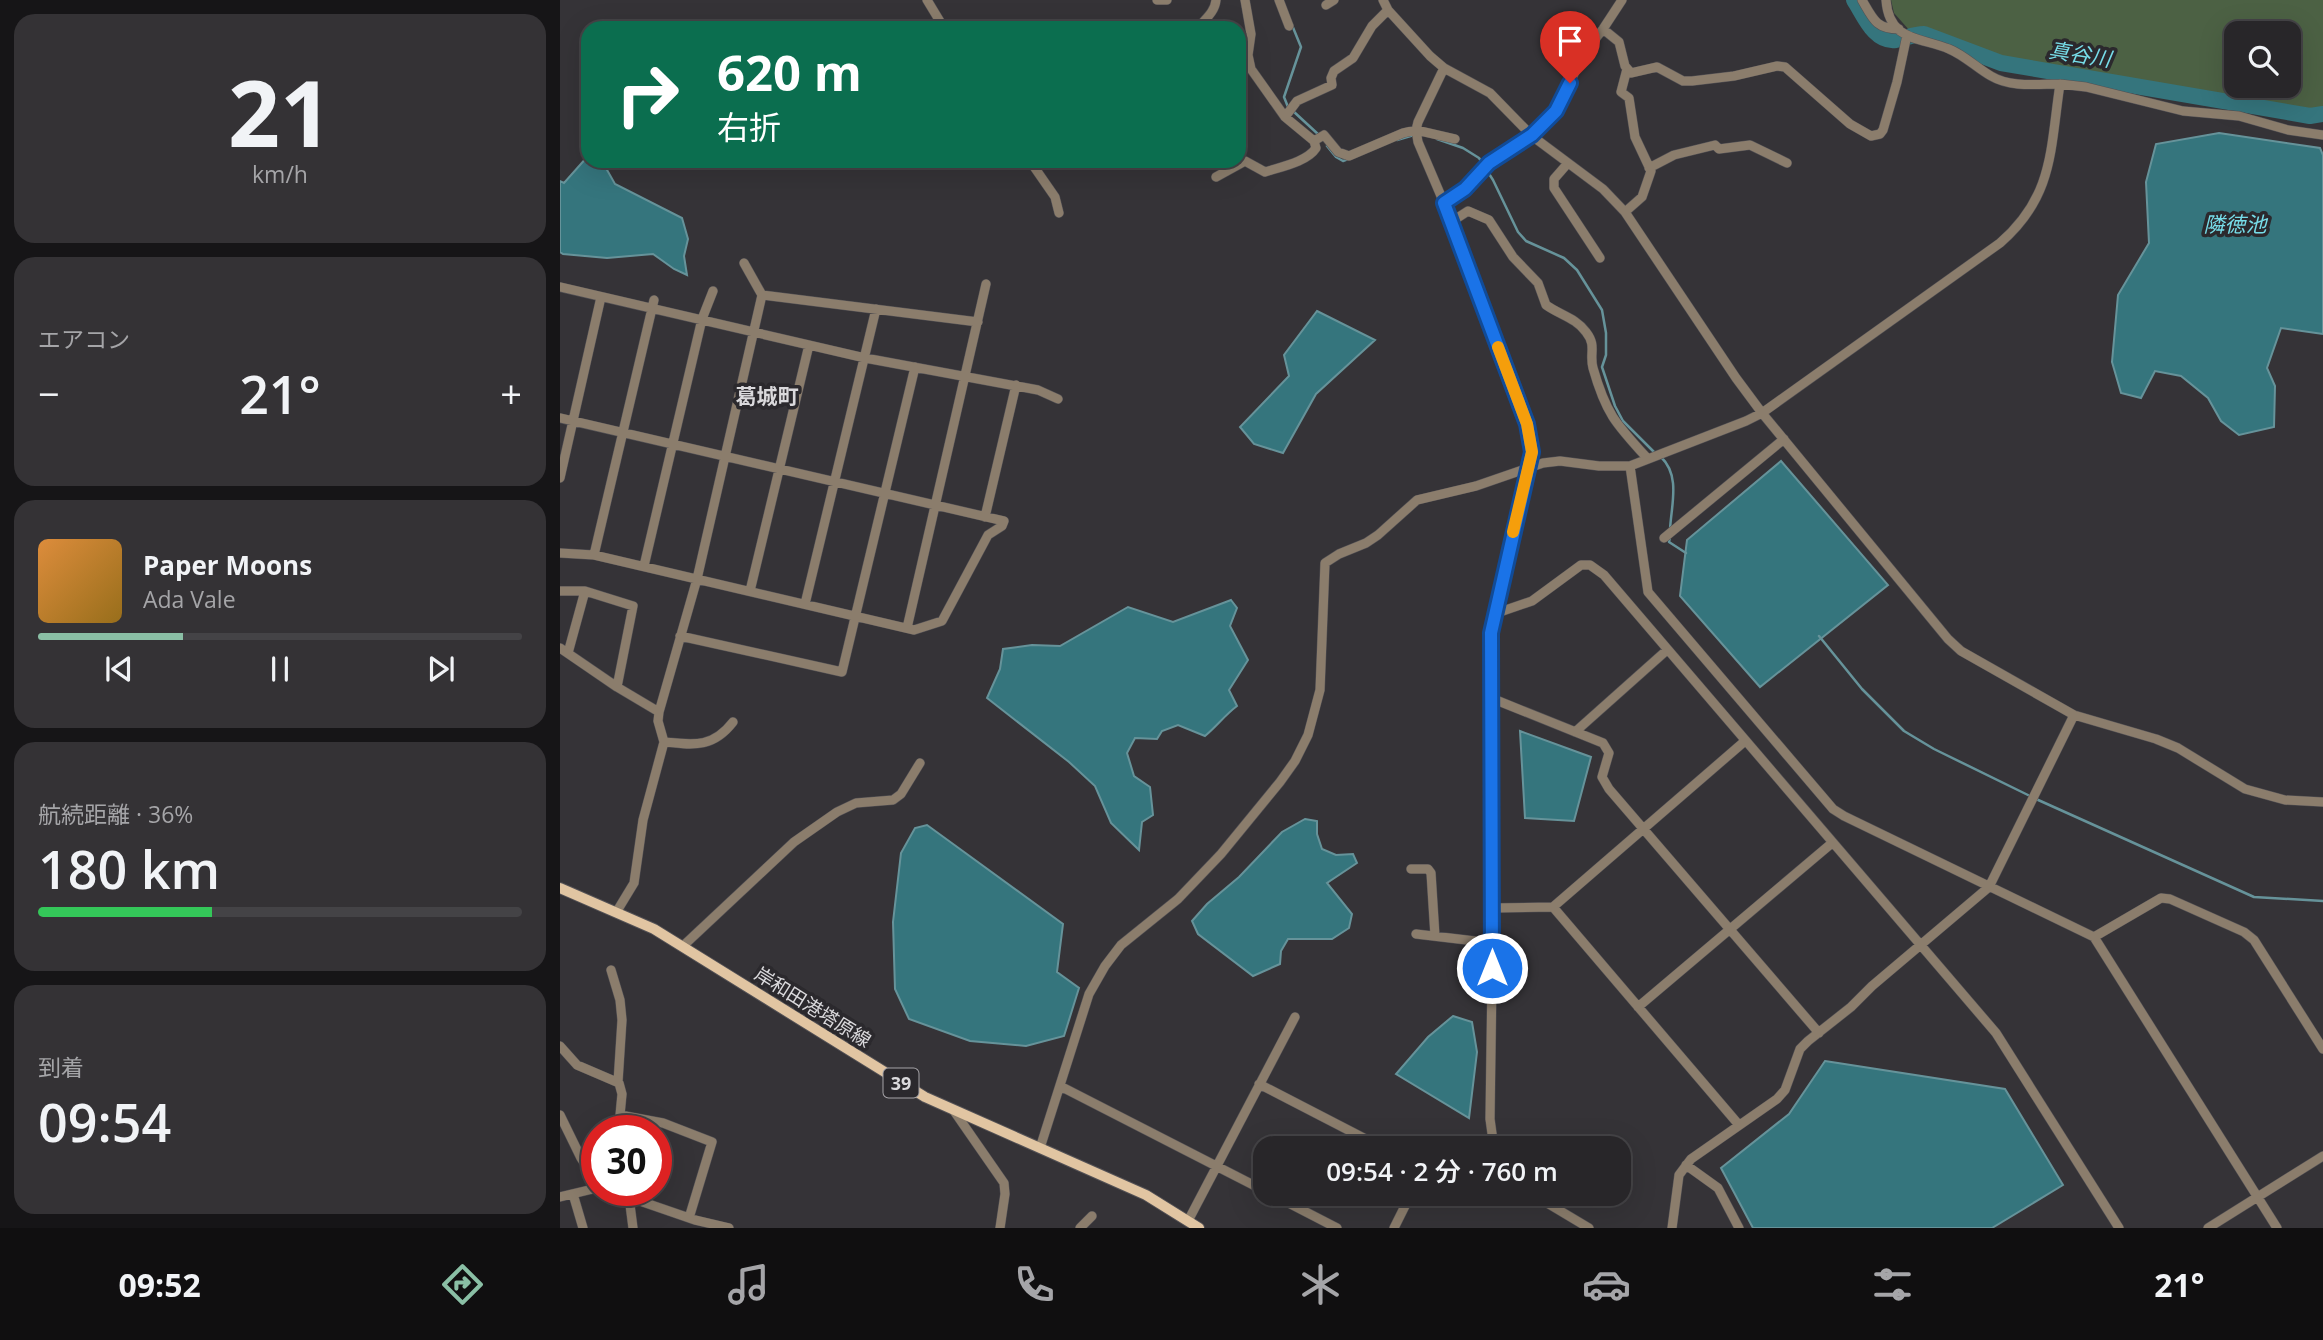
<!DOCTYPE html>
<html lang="ja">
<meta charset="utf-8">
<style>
body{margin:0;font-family:"Open Sans","Noto Sans JP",sans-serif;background:#343235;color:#f1f3f6;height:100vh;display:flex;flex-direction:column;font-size:26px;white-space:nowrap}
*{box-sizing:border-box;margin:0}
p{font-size:23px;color:#a5a5a8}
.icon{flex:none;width:38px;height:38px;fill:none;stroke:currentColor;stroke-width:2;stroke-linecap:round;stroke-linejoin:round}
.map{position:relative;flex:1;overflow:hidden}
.details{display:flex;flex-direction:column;gap:14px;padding:14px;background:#161517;width:560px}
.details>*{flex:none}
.hud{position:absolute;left:21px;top:21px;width:665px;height:147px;border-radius:21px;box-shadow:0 7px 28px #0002,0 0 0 2px #444346;background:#0b6e4f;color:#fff;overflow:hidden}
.fabs{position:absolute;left:1664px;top:21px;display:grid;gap:14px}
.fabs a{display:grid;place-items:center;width:77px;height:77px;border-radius:14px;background:#282629;box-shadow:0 7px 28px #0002,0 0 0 2px #444346;font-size:35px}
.speed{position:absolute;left:21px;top:1115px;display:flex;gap:14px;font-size:35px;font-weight:700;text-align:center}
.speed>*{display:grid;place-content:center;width:91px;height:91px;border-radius:50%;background:#282629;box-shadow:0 7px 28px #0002,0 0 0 2px #444346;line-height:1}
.speed .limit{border:10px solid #d22;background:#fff;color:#111}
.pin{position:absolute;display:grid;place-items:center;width:60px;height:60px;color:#fff;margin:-72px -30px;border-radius:50% 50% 50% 0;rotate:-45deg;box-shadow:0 0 7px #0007}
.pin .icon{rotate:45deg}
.me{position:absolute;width:77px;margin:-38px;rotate:0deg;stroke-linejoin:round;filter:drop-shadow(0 0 5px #0008)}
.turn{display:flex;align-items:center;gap:24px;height:147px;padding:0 21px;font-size:32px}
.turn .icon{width:91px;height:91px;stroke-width:2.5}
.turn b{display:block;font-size:49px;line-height:60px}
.big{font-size:52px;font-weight:600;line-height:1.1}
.details .widget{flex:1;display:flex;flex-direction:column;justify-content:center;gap:10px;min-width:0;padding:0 24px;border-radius:21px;background:#343235}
.details .dial{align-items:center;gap:0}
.dial b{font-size:91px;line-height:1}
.song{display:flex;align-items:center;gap:21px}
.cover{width:84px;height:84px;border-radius:10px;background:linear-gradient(135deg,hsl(30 70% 55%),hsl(40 70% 35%))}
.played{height:7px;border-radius:4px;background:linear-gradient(90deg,#8abfa5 30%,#444346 30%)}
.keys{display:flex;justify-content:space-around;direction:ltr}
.heat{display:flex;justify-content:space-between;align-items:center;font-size:38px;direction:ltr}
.charge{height:10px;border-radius:5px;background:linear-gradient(90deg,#34c759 36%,#444346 0)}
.trip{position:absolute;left:693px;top:1136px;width:378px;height:70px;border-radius:21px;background:#282629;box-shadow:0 7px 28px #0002,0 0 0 2px #444346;font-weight:600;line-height:70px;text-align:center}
.tab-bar{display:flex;height:112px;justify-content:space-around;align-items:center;background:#100f10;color:#a5a5a8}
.tab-bar .icon{width:49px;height:49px}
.tab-bar .on{color:#8abfa5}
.tab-bar b{font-size:32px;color:#f1f3f6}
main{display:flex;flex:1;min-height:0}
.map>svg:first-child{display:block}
.green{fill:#4c6144;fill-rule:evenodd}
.water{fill:#35757d;stroke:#66939a;stroke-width:2}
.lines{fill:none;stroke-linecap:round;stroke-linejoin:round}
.stream{stroke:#66939a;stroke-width:2.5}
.river{stroke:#35757d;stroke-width:16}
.minor-casing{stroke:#535155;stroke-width:10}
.major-casing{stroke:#535155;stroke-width:12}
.minor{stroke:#8b7d6c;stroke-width:9}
.major{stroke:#e1c5a2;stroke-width:10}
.route-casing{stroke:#114b97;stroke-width:18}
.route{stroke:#1a73e8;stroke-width:12}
.slow{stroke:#f59e0b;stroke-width:12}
.labels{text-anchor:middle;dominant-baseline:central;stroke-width:7;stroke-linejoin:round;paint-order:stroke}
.shield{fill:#2b292d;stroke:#a6a4a8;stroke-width:2}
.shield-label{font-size:18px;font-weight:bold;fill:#dad9dc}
.street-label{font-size:19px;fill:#dad9dc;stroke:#2b292d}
.water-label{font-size:21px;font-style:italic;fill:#77dde9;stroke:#2b292d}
.neighbourhood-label{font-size:21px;font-weight:bold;fill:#dad9dc;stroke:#2b292d}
</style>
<main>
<section class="details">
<div class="widget dial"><b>21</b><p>km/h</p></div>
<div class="widget"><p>エアコン</p>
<div class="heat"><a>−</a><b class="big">21°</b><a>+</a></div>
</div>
<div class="widget">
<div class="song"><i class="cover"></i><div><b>Paper Moons</b><p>Ada Vale</p></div></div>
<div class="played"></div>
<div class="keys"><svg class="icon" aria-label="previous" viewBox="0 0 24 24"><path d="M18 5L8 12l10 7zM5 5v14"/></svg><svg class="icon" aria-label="pause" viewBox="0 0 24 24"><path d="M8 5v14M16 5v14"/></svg><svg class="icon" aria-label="next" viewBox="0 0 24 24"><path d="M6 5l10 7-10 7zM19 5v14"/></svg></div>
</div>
<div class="widget"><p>航続距離 · 36%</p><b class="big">180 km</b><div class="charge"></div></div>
<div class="widget"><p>到着</p><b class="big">09:54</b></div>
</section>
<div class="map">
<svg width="1763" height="1228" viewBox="0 0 1763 1228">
<rect width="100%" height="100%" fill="#353337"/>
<!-- green -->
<path class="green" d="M1331 0H1763V112L1749 113 1441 60 1373 32 1364 30 1350 31 1334 13ZM1676 33H1729V86H1676Z"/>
<!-- water -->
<path class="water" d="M1659 133 1760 148 1763 155V334L1721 328 1707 368 1715 386 1714 427 1679 435 1661 421 1648 398 1621 376 1595 371 1581 398 1561 393 1552 362 1558 295 1589 243 1586 182 1596 144Z
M28 156V161H42L55 184 122 218 128 239 124 256 127 275 114 269 93 254 47 258 3 254 0 252V181L4 183Z
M757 311 815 340 756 394 723 453 694 444 680 427 729 376 724 355Z
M1221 461 1328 585 1200 687 1120 596 1127 540Z
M671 600 677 608 670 626 688 660 669 690 677 706C665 715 657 726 645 736L618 725 602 731 597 739 575 738 567 753 574 776 590 787 593 815 582 822 579 850 551 823 535 786 509 762 427 698 440 669 443 649 472 645 500 646 568 607 613 622Z
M960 731 1031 757 1014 821 965 818Z
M745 819 757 821V834L762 849 776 855 793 854 797 863 767 883 792 914 789 928 772 939H728L721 951 720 964 693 976 638 934 632 921 647 904 679 877 722 832Z
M367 825 503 924 497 972 519 988 504 1036 466 1046 410 1041 349 1019 335 989 333 922 341 853 355 828Z
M893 1016 912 1022 917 1052 909 1118 836 1074 868 1037Z
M1265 1061 1445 1089 1503 1185 1432 1228H1193L1161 1168 1229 1114Z"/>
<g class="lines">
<!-- stream -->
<path class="stream" d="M728 107 724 97 741 47 732 25
M733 111 759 135
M877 139 903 148 919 158 933 180 958 232 966 241 1004 258 1017 270 1042 310 1046 333V355L1042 367 1055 406 1063 421 1095 453
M837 140 854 135
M767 146 776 157 783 161 788 159
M1101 457C1121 476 1111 506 1110 530
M1110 537 1109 542 1126 553
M1259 636 1302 689 1344 731 1374 749 1470 796
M1476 799 1694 897 1763 901"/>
<!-- river -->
<path class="river" d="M1294 0C1304 15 1314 43 1336 40 1346 38 1354 34 1364 34L1441 63 1750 116 1763 114"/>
<!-- minor casing -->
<g class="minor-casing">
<path id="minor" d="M367 0 384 28
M597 0H607
M685 0 691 34 688 55 691 69 725 117 754 141
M719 0 729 26
M823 0 828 10 870 56 884 68 930 93 972 136 1043 189 1065 212 1176 378 1202 413 1388 639 1401 651 1514 715 1596 739 1618 748 1685 789 1725 800 1763 802
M1302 0C1313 19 1316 29 1339 29
M766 5 774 0
M638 28C645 19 655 12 656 0
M1043 29 1059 42 1065 66 1071 73 1097 67 1123 81H1132L1174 76 1217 66 1225 67 1290 124 1311 136 1320 134 1323 130 1337 82 1347 35
M884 68 858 122 856 130 858 142 884 203 967 424 972 452 969 467 934 610 931 633 933 908 930 1119 934 1148
M1500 84 1526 87 1623 111 1679 116 1728 130 1763 135
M725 117 737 101 772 85 771 78 774 71 793 58 812 26 828 10
M470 161 495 197 499 213
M1008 163 994 179V188L1040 258
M1089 168 1114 155 1155 145 1159 149 1190 145 1227 163
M656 177 685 161 705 172C720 167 747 162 756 148L754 141 764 135 778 152 789 156 843 133 856 130 895 139
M884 203 905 189 929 163 972 136 996 111 1023 55 1043 29 1062 0
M1065 212 1082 197 1091 171 1075 137 1069 98 1061 92 1067 69
M891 222 908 211 929 220 953 257 978 283 986 305C1000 315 1016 318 1026 332 1037 346 1029 353 1033 368 1046 414 1056 424 1088 459
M0 287 305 358 478 390 498 399
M202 295 418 322
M0 418 444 521 442 526 428 535 382 621 354 630 34 555 0 553
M1070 466 1088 592 1273 809 1284 816 1534 937 1601 898 1610 899 1684 932 1694 940 1763 1049
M0 478 41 297
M425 517 456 385
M1104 538 1224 439
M34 555 94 300
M84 566 142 319 153 291
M0 591H25L73 606 57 687
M190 591 249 345
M245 604 316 309
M934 614 972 601 1021 565H1030L1044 575 1436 1033 1559 1228
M347 628 426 284
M120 636 282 672 355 367
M0 648 57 687 99 712
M8 653 25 591
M931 698 1043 743 1049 753 1042 777 1049 789 1259 1033
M1015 732 1107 650
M104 742C134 745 153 748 173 722
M851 869H868L871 873 875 936
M993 907 1179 1125
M933 908 993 907 1185 741
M57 911 74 883 83 820 104 742 98 721 99 712 137 579 202 295 184 263
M856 934 932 943
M1534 937 1717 1228
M123 946 234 842 277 812 296 803 333 800 341 794 360 763
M51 970 60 1000 62 1020 58 1082
M1078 1007 1272 843
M0 1046 17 1065 59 1083 62 1094 60 1115 103 1123 152 1142 129 1218
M699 1084 823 1148
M500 1086 705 1191
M394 1111 444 1183 445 1194 440 1228
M0 1115 21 1158 37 1182
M480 1148 529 994 545 966 561 945 618 899 661 854 720 782 735 761 748 735 760 690 765 563 779 554 806 543 818 535 857 500 916 486 983 463 1000 461 1039 466H1070L1186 421 1202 413 1440 243C1494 196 1490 150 1500 84 1478 84 1451 88 1431 76 1417 68 1404 55 1389 49 1361 37 1329 42 1326 0
M1126 1165 1158 1188 1179 1228
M48 1190 135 1220 169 1228
M13 1194 23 1228
M711 1194 777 1228
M972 1194 1029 1228
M0 1197 37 1188
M69 1197 73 1228
M628 1221 735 1017
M520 1228 532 1216
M834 1228 851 1194
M1112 1228 1119 1175 1131 1159 1217 1099 1225 1090 1240 1049 1248 1041 1291 1007 1312 986 1429 887 1514 715
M1648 1228 1763 1156"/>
</g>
<!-- major casing -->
<g class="major-casing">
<path id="major" d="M0 888 94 929 365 1097 586 1195 639 1228"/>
</g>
<!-- minor -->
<use href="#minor" class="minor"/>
<!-- major -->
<use href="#major" class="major"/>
</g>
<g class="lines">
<!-- route casing -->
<g class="route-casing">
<path id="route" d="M932 968 931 633 972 452 967 424 884 203 905 189 929 163 972 135 996 111 1010 83"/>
</g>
<!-- route -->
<use href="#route" class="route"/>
<!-- slow -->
<path class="slow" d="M938 347 967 424 972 452 953 532"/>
</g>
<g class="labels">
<!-- shield labels -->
<rect class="shield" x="323.5" y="1068.5" width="35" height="29" rx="5"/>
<g class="shield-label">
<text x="341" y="1083">39</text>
</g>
<!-- street labels -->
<g class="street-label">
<text transform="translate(253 1007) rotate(32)">岸和田港塔原線</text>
</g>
<!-- water labels -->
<g class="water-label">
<text transform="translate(1520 54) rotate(9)">真谷川</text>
<text x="1675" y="224">隣徳池</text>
</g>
<!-- neighbourhood labels -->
<g class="neighbourhood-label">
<text x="207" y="396">葛城町</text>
</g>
</g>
</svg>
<div class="fabs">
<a><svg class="icon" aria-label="search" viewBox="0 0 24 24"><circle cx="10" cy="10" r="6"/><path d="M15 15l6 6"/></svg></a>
</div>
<div class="speed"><div class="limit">30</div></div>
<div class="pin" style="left:1010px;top:83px;background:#d93025"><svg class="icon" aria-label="arrive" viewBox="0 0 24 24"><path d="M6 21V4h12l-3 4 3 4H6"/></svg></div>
<svg class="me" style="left:932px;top:968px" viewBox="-20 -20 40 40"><circle r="17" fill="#1a73e8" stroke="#fff" stroke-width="3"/><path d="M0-11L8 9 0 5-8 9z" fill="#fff"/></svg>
<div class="trip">09:54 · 2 分 · 760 m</div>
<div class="hud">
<div class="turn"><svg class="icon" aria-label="right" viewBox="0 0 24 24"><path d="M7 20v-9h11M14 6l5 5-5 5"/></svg><div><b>620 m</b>右折</div></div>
</div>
</div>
</main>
<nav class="tab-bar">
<b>09:52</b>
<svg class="icon on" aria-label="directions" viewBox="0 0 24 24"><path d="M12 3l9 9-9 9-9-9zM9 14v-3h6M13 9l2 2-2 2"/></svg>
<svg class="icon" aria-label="music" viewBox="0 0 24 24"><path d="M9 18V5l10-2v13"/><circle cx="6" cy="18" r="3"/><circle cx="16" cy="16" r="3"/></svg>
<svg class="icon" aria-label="phone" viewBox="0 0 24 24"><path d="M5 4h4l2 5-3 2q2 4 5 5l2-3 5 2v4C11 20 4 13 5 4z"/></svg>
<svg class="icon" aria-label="climate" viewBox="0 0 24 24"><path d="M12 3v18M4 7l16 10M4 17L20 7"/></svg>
<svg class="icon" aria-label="car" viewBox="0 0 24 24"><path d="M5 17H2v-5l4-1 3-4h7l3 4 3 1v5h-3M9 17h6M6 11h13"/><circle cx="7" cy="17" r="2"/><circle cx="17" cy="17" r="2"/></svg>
<svg class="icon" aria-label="filters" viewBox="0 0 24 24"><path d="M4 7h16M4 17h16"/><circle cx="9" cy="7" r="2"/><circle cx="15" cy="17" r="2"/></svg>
<b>21°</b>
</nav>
